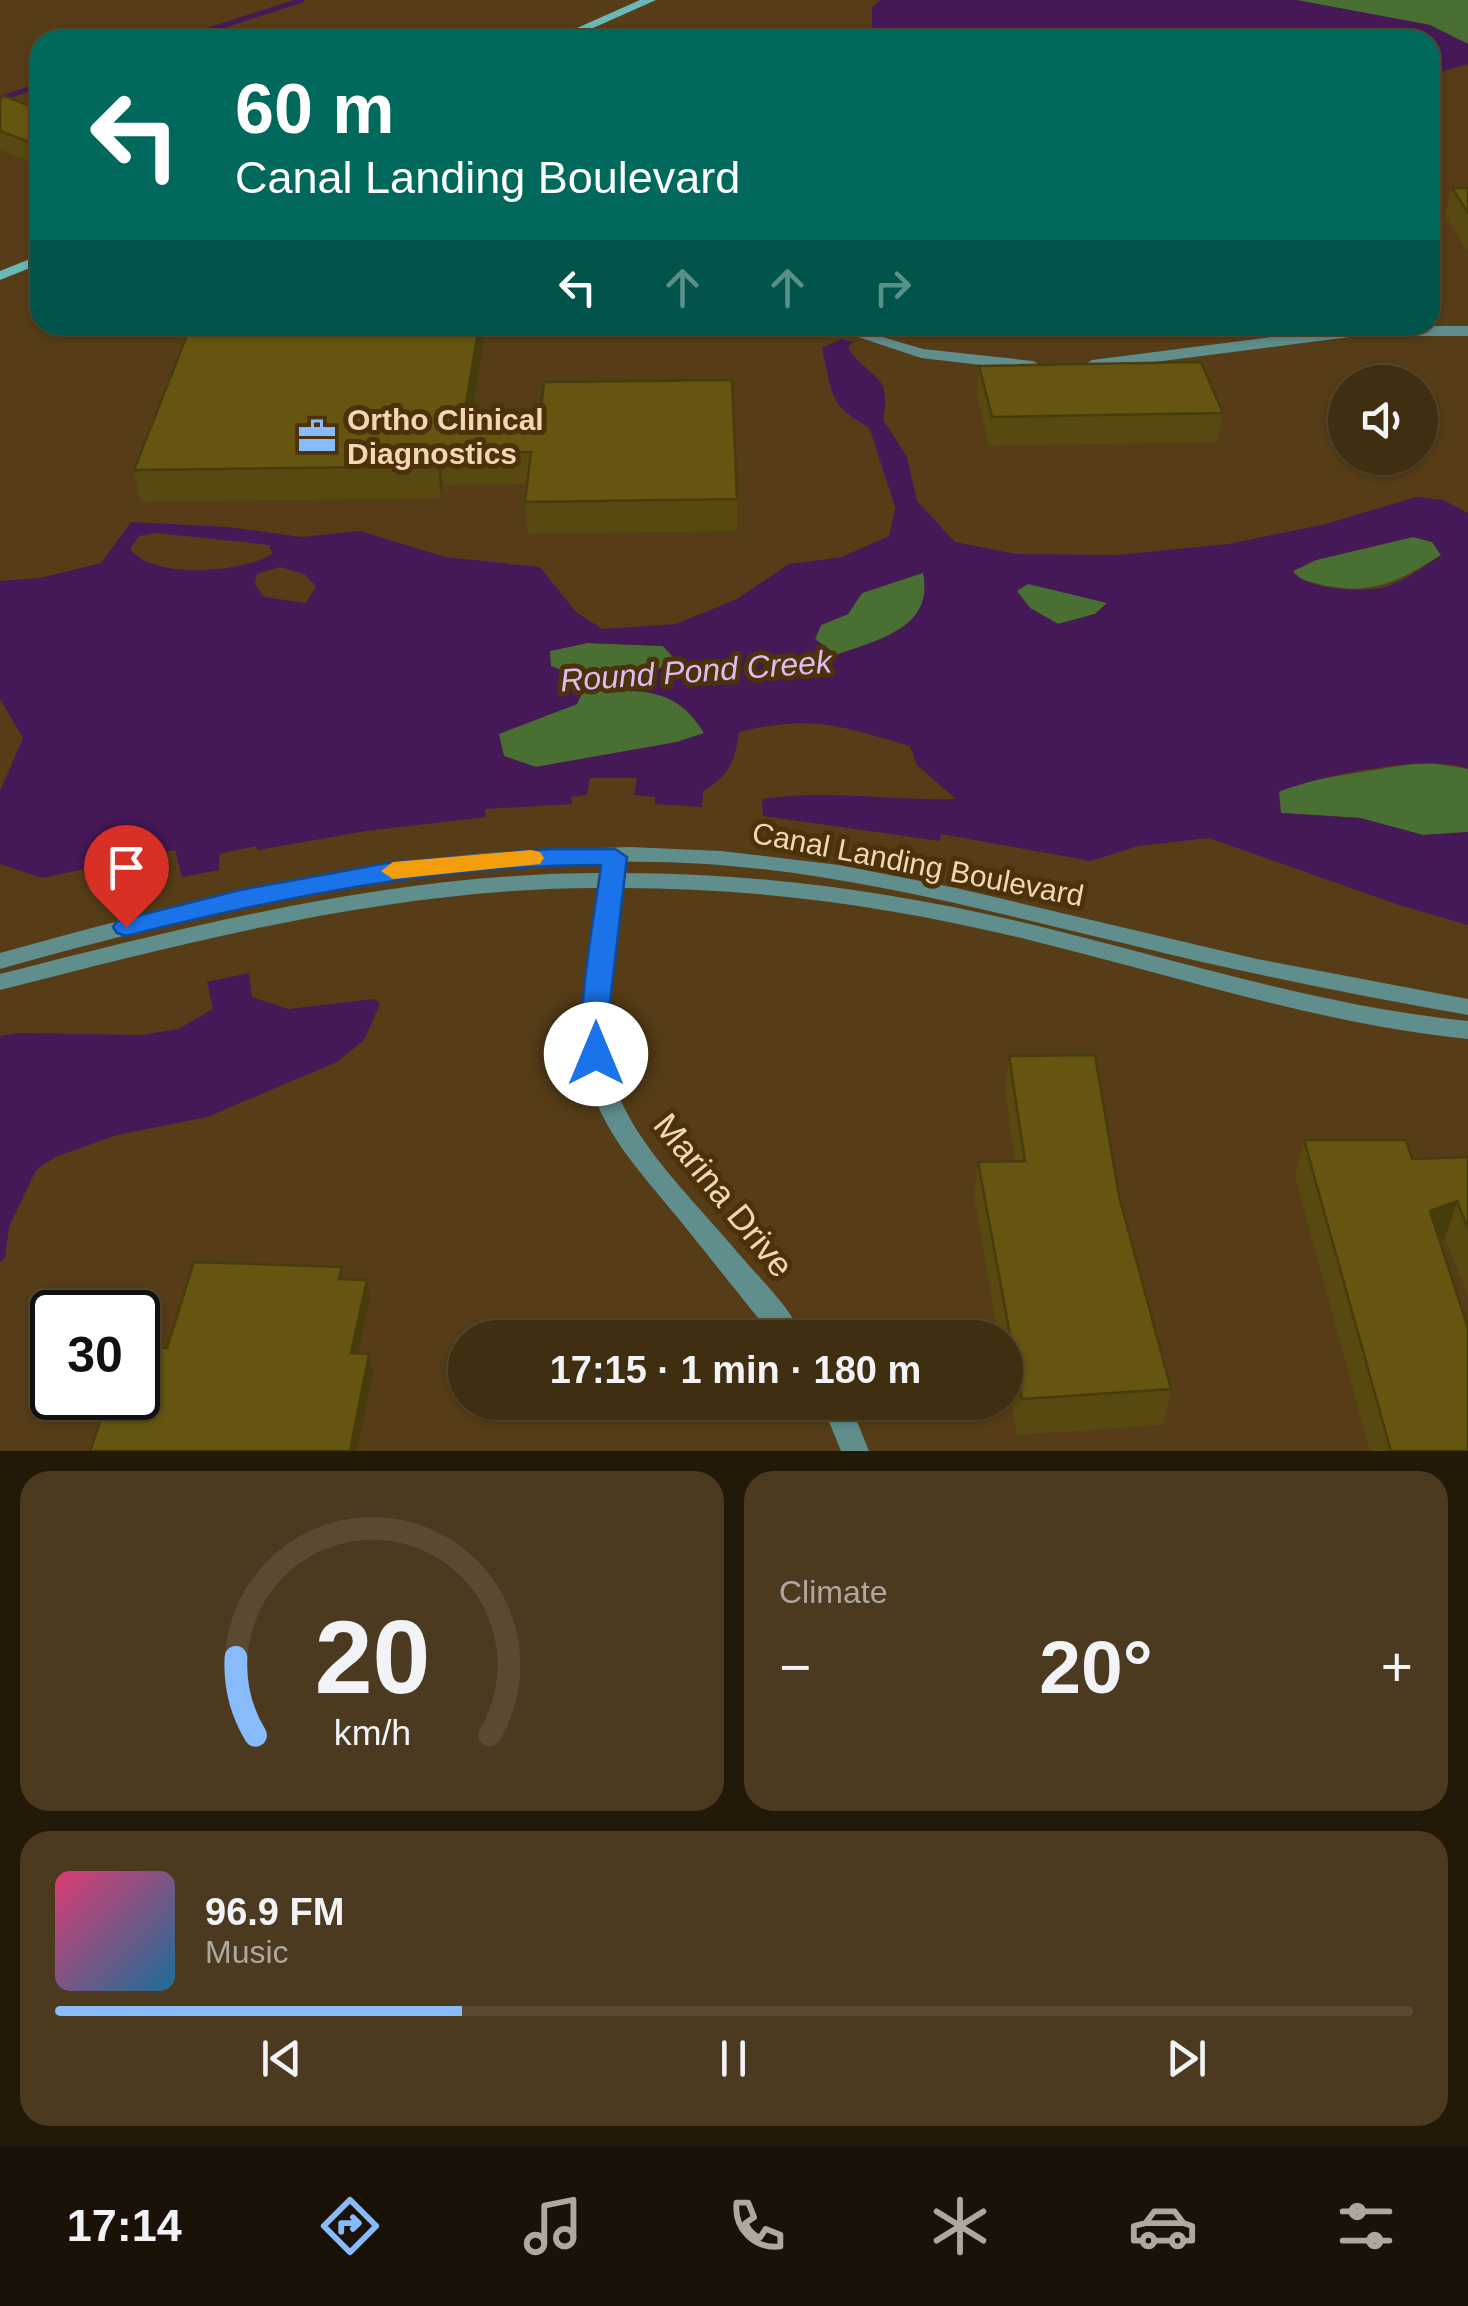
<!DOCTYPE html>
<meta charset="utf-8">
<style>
body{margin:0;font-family:Helvetica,sans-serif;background:#4b3a1f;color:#f1f3f6;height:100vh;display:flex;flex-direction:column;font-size:38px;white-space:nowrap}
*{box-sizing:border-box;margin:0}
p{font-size:32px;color:#aea89f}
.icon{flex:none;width:55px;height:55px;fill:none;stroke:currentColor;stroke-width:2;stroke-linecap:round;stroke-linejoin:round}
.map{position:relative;height:1451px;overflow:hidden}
.panel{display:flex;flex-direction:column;gap:20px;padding:20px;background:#231909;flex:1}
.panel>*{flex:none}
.guide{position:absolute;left:30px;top:30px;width:1410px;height:305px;border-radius:30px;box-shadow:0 2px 8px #0004,0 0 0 2px #594a31;background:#00695c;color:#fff;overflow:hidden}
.tools{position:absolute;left:1328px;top:365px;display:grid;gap:20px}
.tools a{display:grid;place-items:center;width:110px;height:110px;border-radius:50%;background:#402e11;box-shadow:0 2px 8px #0004,0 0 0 2px #594a31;font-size:50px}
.speed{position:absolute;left:30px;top:1290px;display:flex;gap:20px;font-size:50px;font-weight:700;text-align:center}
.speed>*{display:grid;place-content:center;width:130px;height:130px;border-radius:50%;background:#402e11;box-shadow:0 2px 8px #0004,0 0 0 2px #594a31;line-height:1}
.speed .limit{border:5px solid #111;border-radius:15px;background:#fff;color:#111}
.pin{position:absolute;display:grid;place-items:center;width:85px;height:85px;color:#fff;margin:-102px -42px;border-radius:50% 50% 50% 0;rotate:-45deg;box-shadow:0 0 10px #0007}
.pin .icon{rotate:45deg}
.me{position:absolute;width:110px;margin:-55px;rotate:0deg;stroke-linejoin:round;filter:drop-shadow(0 0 8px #0008)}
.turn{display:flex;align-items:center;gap:35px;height:210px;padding:0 40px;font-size:45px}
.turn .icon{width:130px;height:130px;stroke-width:2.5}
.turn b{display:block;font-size:70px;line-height:85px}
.lanes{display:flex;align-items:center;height:95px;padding:0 40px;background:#0003;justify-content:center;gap:50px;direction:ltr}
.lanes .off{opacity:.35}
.big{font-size:75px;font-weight:700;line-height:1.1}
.panel .widget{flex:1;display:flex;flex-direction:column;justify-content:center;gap:15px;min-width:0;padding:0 35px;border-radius:30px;background:#4b3a1f}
.panel .dial{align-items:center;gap:0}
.dial svg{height:260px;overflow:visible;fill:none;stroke:#594a31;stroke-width:7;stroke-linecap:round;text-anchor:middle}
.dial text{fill:#f1f3f6;stroke:none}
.song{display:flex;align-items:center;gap:30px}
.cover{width:120px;height:120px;border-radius:15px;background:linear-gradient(135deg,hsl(340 70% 55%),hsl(200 70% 35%))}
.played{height:10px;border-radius:5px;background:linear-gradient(90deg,#87bbfb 30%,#594a31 30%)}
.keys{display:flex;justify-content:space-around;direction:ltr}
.heat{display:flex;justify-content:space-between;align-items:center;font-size:55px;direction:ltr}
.panel .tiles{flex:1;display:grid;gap:20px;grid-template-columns:1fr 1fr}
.widget:last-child{grid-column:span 2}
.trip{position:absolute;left:448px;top:1320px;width:575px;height:100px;border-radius:50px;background:#402e11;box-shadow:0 2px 8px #0004,0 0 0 2px #594a31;font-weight:700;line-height:100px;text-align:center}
.tabs{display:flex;height:160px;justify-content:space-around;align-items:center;background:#1a1207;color:#aea89f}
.tabs .icon{width:70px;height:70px}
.tabs .on{color:#87bbfb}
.tabs b{font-size:45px;color:#f1f3f6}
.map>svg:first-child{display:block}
.green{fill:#4a6f32}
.water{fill:#451858;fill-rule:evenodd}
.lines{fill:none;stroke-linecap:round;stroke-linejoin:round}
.stream-far1{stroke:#451858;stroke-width:5}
.stream{stroke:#451858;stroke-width:6}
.minor{fill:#5f8e8d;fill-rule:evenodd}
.secondary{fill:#6ab8b7;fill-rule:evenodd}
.wall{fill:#57490f}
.shaded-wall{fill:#473c0c}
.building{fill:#655511;stroke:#473c0c;stroke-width:2.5}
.route{fill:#1a73e8;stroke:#114b97;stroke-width:2.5}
.slow{fill:#f59e0b}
.labels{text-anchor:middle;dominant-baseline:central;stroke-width:10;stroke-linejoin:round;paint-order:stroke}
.poi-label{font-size:30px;font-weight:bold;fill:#f1d7b5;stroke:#4b320a;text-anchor:start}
.street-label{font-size:30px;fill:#f1d7b5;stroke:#4b320a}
.water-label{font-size:32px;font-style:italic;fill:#e0baf3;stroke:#4b320a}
.near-street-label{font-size:35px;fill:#f1d7b5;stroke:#4b320a}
</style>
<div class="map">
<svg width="1468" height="1451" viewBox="0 0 1468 1451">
<rect width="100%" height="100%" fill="#563d17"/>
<!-- green -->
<path class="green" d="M1296 0H1468V44L1430 25Z
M1413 537 1432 542 1441 555C1388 589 1360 598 1297 578L1293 571 1316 560Z
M923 572C935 630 879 639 836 655L815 639 821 625 848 614 862 593Z
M1028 583 1108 602 1095 614 1058 624 1030 608 1017 591Z
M587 643 663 646 673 657 653 674 583 678 550 666V651Z
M582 691C636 691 672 682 704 733L677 742 535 767 504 756 498 734 577 704Z
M1424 762 1468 769V832L1423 835 1360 818 1280 813 1279 791 1313 780Z"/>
<!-- water -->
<path class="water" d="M880 0H1296L1430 25 1468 44V64L1430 75V40H872V8Z
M842 339 853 342 848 347C867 380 893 370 883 419L907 457 917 501 955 542 1016 554 1118 555 1228 544 1326 524 1416 497 1443 500 1468 513V769C1430 753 1317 776 1279 792L1281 813 1360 818 1423 835 1468 832V925L1399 905 1209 838 1138 846 1091 861 941 834 940 841 763 816 762 799C826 789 891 801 956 799L917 765 910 746C841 726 812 714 739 732 735 762 729 776 703 791L702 807 655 804V797L634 795 637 778H590L587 795 571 797 572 804 485 809 486 817 366 831 258 850 256 846 219 854V870L182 877 175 850 42 878 0 864V791L23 738 0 699V581L40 578 101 563 131 522 227 527 302 537 360 531 445 557 540 567 576 612 602 629 676 624 737 599 789 564 842 557 889 536 897 502 876 431C828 406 834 399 822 348ZM156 533 269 545 272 554C242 573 153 580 130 549L139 536ZM1413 537 1432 542 1441 555C1424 566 1405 581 1385 587 1364 593 1305 590 1293 571L1316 560ZM280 567 304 574 316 586 306 603 264 597 255 584 257 574ZM923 573C935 628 877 640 836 655L815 639 821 625 848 614 862 593ZM1028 584 1107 603 1095 614 1058 624 1030 608 1017 591ZM587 643 663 646 673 657 653 674 583 678 551 666 550 651ZM583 691C634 691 675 683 704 733L677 742 536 767 504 756 499 734 577 704Z
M249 973 252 997 288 1009 374 999 380 1004 364 1040 337 1062 207 1117 117 1135 55 1157 36 1170 9 1227 5 1258 0 1263V1036L19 1033 142 1035 178 1029 213 1009 207 982Z"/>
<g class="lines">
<!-- stream-far1 -->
<path class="stream-far1" d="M178 40 302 0
M0 99 40 85"/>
<!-- stream -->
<path class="stream" d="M871 423 899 509"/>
<!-- minor -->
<path class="minor" d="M751 325H842L923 349 1033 361 1041 366 1033 371 921 358 858 337 814 328 787 335 754 328Z
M1358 326H1468V336H1358L1092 370 1084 365 1092 360Z
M630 847 721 851 839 865 956 888 1257 959 1468 999V1015C1356 995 1245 973 1135 946 964 905 791 857 613 862L621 864 623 873C761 873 896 892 1030 924 1174 959 1320 1006 1468 1021V1039C1321 1024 1176 976 1033 941 897 907 761 888 621 888 612 953 593 1030 618 1094 640 1149 695 1202 733 1247 756 1275 789 1305 804 1338H774C742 1298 710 1258 678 1218 643 1175 597 1128 587 1070 575 1010 590 947 599 888 396 888 195 940 0 990V974C196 924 398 873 601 873L605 864 613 862C402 867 202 912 0 969V953C147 912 295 874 447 857 508 850 568 849 630 847Z
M821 1402H849L869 1451H841Z"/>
<!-- secondary -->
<path class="secondary" d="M640 0H656L566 40H550Z
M40 255V264L0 280V271Z"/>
</g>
<!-- wall -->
<path class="wall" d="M0 98 40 110V165L0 150Z
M1452 188H1468V251L1445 216Z
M484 340 473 410 737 499V531L528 534 525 502 527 484 443 485 441 498 140 502 134 470Z
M979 366 1223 413 1218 442 989 446 977 394Z
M1009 1056 1119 1196 1171 1389 1163 1425 1017 1435 1005 1370V1338H999L974 1198 978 1162H1015L1005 1091Z
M1304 1140 1412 1159 1468 1157V1295L1445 1238 1439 1240 1468 1451H1370L1295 1176Z"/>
<!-- shaded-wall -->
<path class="shaded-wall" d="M479 325H482L484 340 468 440 465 410Z
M440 454 443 485 441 498 438 466Z
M1457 1201 1445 1238 1418 1247 1430 1211Z
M367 1280 370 1298 354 1372 351 1353Z
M369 1354 373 1372 357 1451H350Z"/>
<!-- building -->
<path class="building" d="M5 96 40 110V146L0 131V98Z
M1452 188H1468V213Z
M191 325H479L465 410 541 409 544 382 732 380 737 499 525 502 531 452 440 454 438 466 134 470Z
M1201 362 1223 413 992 417 979 366Z
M1095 1055 1119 1196 1171 1389 1022 1399 978 1162 1025 1161 1009 1056Z
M1304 1140H1406L1412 1159 1468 1157V1229L1457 1201 1430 1211 1468 1328V1451H1391Z
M194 1262 342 1267 339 1279 367 1280 351 1353 369 1354 350 1451H90L108 1398H138V1347L167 1348Z"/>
<!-- route -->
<path class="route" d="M550 849H615L627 857 608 1020 610 1054 606 1061H587C571 1033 597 903 601 865 440 865 282 897 126 936L117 933 113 927 117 921 240 890 388 863Z"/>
<!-- slow -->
<path class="slow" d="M531 850 540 852 544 858 540 864 393 879 381 871 393 862Z"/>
<!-- icons -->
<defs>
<g id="office-bare" transform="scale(3)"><path d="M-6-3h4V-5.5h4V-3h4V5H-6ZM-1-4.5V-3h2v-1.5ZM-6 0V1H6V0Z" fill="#87bbfb" stroke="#4b320a" stroke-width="2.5" paint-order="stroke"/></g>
</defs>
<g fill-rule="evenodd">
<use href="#office-bare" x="317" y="436"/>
</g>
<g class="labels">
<!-- poi labels -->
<g class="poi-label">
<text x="347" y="419">Ortho Clinical<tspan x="347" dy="34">Diagnostics</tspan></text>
</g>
<!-- street labels -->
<g class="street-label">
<text transform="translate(918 864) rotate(11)">Canal Landing Boulevard</text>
</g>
<!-- water labels -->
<g class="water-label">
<text transform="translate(696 671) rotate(-4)">Round Pond Creek</text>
</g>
<!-- near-street labels -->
<g class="near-street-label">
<text transform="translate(724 1195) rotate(51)">Marina Drive</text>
</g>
</g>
</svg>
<div class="tools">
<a><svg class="icon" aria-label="sound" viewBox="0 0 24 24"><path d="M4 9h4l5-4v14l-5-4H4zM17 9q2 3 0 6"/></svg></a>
</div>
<div class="speed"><div class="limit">30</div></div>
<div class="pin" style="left:126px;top:927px;background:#d93025"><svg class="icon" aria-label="arrive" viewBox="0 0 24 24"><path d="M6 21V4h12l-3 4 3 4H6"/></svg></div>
<svg class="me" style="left:596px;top:1054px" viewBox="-20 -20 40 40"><circle r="19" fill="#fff"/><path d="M0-13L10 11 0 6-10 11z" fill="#1a73e8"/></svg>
<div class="trip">17:15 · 1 min · 180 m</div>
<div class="guide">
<div class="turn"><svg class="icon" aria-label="left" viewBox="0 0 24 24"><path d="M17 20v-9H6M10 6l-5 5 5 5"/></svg><div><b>60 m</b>Canal Landing Boulevard</div></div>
<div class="lanes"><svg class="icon" aria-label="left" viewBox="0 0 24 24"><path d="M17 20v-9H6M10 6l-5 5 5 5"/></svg><svg class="icon off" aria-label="ahead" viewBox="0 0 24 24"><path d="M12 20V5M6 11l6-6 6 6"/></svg><svg class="icon off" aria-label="ahead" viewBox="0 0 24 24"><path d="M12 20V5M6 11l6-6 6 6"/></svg><svg class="icon off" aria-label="right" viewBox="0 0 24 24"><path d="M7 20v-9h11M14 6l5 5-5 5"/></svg></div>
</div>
</div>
<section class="panel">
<div class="tiles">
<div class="widget dial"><svg viewBox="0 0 100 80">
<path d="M14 69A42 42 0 1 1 86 69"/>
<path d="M14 69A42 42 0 0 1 8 45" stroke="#87bbfb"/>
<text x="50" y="56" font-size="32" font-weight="700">20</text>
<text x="50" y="72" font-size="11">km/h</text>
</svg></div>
<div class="widget"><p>Climate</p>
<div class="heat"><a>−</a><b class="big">20°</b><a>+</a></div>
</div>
<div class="widget">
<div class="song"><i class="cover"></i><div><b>96.9 FM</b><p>Music</p></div></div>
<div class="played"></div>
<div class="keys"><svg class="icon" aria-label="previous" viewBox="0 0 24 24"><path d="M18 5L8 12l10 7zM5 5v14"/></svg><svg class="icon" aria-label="pause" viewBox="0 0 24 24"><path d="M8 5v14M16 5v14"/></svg><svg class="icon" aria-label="next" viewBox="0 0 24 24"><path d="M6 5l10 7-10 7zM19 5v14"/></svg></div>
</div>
</div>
</section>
<nav class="tabs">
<b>17:14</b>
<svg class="icon on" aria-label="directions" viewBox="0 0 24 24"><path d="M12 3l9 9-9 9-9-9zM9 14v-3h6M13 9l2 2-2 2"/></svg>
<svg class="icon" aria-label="music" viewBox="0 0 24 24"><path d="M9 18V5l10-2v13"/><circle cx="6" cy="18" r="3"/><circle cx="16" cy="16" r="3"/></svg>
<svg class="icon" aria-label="phone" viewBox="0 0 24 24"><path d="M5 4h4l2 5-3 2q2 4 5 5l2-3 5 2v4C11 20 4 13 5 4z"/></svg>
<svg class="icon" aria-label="climate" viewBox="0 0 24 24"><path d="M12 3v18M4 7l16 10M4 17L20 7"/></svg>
<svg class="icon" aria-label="car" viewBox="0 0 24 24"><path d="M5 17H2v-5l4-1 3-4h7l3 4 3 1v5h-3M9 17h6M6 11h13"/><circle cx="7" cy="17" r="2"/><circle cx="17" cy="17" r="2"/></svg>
<svg class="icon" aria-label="filters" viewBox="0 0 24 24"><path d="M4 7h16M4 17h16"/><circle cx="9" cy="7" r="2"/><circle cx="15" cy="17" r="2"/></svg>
</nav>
